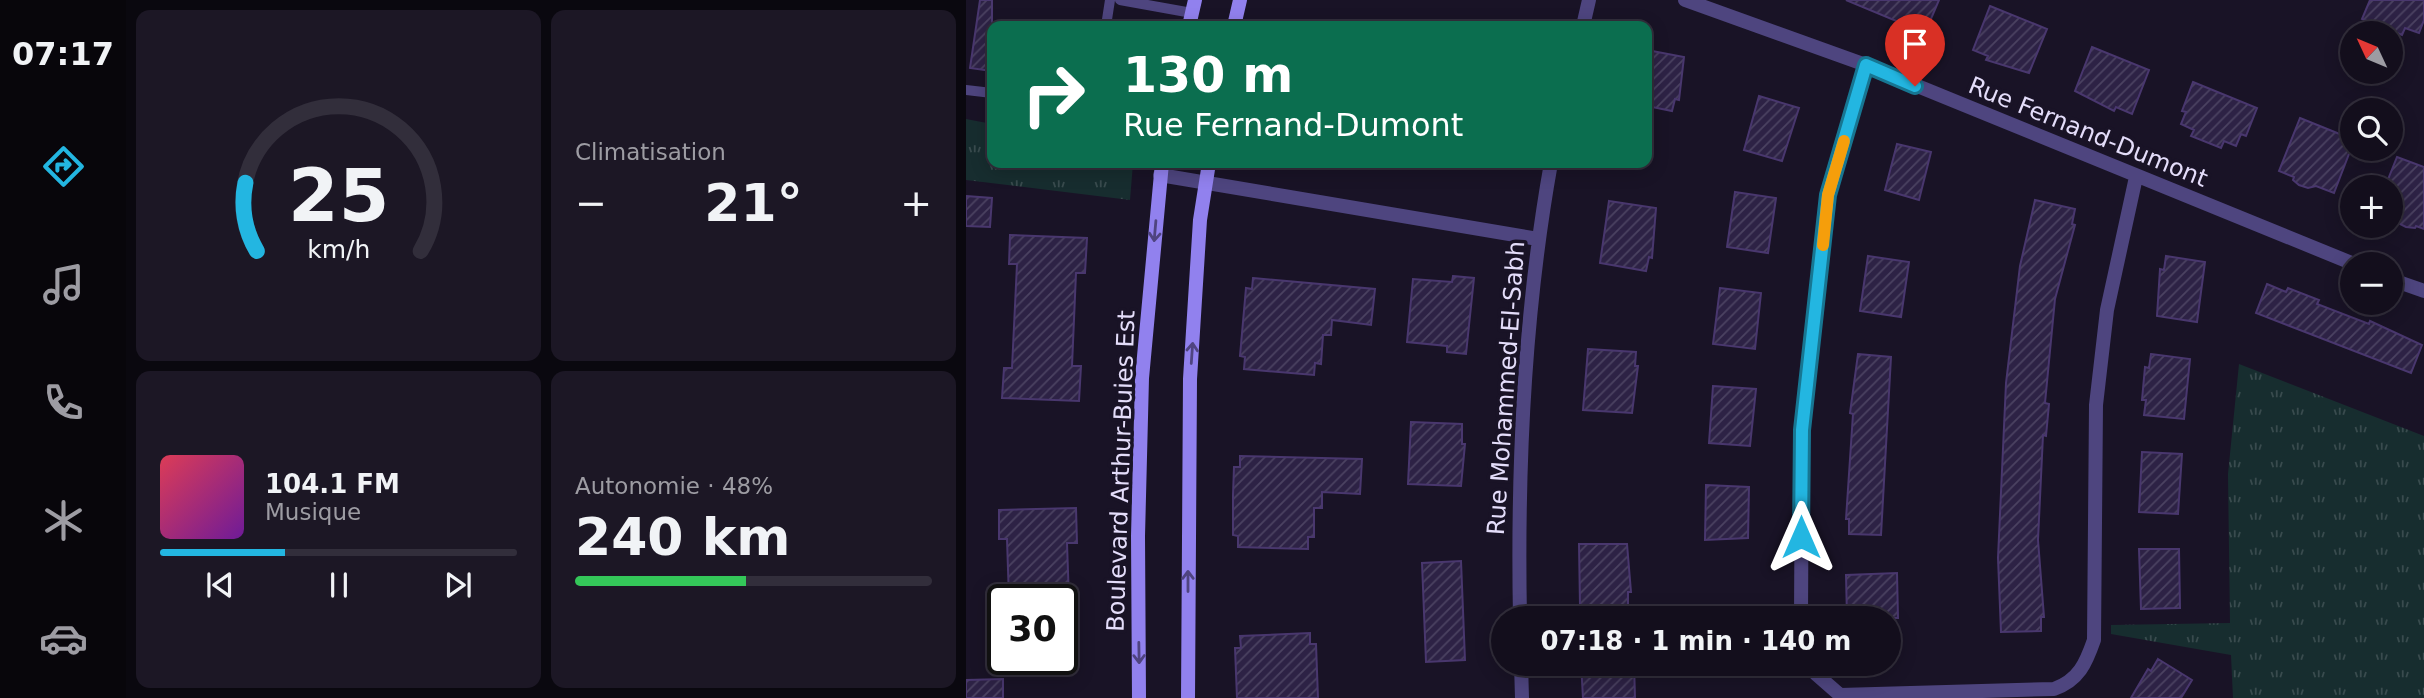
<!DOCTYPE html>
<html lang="fr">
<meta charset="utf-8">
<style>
body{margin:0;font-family:"DejaVu Sans",sans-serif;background:#1c1725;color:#f1f3f6;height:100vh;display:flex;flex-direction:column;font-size:26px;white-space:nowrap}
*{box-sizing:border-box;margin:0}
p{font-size:23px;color:#9d9ca3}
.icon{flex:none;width:38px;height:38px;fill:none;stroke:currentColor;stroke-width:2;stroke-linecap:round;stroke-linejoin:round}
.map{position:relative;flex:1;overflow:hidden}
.details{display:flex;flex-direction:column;gap:10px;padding:10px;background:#0a080f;width:840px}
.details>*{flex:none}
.top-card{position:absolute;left:21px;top:21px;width:665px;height:147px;border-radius:14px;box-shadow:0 4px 18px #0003,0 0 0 2px #322e3b;background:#0b6e4f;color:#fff;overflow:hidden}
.needle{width:46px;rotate:314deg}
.tools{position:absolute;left:1374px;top:21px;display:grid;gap:14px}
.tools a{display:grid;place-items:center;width:63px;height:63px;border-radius:50%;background:#130e1c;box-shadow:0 4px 18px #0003,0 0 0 2px #322e3b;font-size:35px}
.speed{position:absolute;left:21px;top:584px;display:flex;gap:14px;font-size:35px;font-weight:700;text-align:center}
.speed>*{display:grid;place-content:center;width:91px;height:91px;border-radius:50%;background:#130e1c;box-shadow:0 4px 18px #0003,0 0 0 2px #322e3b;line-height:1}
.speed .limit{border:4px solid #111;border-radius:10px;background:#fff;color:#111}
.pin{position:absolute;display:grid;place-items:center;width:60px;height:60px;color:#fff;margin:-72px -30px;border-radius:50% 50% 50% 0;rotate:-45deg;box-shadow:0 0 7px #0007}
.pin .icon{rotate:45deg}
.me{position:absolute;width:77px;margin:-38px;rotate:0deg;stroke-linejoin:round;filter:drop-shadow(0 0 5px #0008)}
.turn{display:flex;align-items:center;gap:24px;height:147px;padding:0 21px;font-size:32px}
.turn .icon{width:91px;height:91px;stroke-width:2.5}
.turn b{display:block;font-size:49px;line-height:60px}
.big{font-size:52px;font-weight:700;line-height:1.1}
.details .widget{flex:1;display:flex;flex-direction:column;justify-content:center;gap:10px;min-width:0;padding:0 24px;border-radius:14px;background:#1c1725}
.details .dial{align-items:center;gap:0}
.dial svg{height:182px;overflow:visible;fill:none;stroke:#322e3b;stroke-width:7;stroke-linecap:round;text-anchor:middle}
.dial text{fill:#f1f3f6;stroke:none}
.song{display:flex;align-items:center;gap:21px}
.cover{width:84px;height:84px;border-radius:10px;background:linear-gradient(135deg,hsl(350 70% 55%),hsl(280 70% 35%))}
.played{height:7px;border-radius:4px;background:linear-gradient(90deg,#23b6e1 35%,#322e3b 35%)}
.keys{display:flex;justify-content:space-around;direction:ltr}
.heat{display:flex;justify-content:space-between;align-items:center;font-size:38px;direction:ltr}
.charge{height:10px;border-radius:5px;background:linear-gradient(90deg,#34c759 48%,#322e3b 0)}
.details .tiles{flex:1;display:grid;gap:10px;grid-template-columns:repeat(2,1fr)}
.trip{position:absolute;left:525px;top:606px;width:410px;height:70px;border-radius:35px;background:#130e1c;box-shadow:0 4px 18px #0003,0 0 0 2px #322e3b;font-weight:700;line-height:70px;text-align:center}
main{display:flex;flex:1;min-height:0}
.tabs{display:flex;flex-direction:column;width:126px;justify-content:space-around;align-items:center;background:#08060b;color:#9d9ca3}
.tabs .icon{width:49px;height:49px}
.tabs .current{color:#23b6e1}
.tabs b{font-size:32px;color:#f1f3f6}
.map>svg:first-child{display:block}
.park{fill:url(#park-tufts)}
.building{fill:url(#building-hatch);stroke:#49376e;stroke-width:2}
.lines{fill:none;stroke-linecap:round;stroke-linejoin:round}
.lane{stroke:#4e457f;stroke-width:10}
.street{stroke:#4e457f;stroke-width:14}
.secondary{stroke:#9181ee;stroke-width:14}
.oneway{stroke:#4f4480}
.route-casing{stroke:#177692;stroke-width:18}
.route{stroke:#23b6e1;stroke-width:12}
.slow{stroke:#f59e0b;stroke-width:12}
.labels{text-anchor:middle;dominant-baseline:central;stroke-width:7;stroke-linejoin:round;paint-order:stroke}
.street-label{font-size:24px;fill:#e4ddfa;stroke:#191326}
</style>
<main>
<nav class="tabs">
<b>07:17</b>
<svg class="icon current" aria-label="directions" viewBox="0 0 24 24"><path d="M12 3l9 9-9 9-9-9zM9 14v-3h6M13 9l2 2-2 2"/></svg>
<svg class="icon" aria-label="music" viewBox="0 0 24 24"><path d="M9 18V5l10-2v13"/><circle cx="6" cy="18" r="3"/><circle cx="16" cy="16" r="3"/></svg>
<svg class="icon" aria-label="phone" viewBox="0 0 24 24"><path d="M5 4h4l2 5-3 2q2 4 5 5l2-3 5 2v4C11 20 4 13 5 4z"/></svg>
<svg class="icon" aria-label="climate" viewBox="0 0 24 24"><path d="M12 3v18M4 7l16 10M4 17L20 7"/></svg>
<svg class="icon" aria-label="car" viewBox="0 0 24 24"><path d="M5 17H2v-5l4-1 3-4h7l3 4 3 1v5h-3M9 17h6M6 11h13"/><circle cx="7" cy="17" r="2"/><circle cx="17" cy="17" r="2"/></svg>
</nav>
<section class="details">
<div class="tiles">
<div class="widget dial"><svg viewBox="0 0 100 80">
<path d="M14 69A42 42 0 1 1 86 69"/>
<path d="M14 69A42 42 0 0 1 9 39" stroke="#23b6e1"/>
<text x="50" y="56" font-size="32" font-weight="700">25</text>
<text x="50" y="72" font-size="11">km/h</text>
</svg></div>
<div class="widget"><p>Climatisation</p>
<div class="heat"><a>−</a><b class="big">21°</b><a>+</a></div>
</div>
<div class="widget">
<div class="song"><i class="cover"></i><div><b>104.1 FM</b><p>Musique</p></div></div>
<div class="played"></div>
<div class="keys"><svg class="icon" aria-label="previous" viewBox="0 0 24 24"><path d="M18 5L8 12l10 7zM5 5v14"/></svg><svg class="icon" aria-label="pause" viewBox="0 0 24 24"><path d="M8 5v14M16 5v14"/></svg><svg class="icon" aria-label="next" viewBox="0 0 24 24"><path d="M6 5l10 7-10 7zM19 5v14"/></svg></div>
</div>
<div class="widget"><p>Autonomie · 48%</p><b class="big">240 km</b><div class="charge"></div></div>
</div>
</section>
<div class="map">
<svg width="1458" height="698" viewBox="0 0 1458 698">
<defs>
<pattern id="park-tufts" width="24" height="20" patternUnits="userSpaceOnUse" patternTransform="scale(1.75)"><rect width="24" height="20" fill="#172d2f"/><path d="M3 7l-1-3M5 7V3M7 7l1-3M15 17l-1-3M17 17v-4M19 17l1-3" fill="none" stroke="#394b4e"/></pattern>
<pattern id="building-hatch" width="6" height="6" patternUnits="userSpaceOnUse" patternTransform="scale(1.75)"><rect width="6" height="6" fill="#2d2245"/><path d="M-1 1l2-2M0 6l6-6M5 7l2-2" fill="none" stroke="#4b4261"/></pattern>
</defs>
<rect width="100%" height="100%" fill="#191326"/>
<!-- park -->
<path class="park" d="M0 119 26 124V163H167L164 200 0 180Z
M1273 364 1458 436V698H1267L1265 655 1145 634V625L1264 623 1262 474Z"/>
<!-- building -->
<path class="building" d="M14 0H26V71L4 68Z
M880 0H973L959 33Z
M1404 0H1458V20L1453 33 1439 28 1436 35 1396 19Z
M1024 6 1081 29 1063 73 1020 60 1022 56 1007 50Z
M1126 47 1183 70 1166 114 1150 107 1148 111 1109 91Z
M681 50 718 57 713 100 709 99 706 111 681 106Z
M1227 82 1291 108 1280 136 1275 134 1270 146 1258 141 1255 148 1225 136 1228 130 1215 124 1220 112 1216 111Z
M793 96 833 108 816 161 778 150Z
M1334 118 1386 139V146L1368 193 1350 186 1342 188 1333 185 1327 180 1328 177 1313 171Z
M931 144 965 152 953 200 919 190Z
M1431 157 1458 167V229L1450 226 1449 228 1440 227 1424 219V187H1419Z
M769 192 810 198 802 253 761 247Z
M0 196 26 198 24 227 0 226Z
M1069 200 1109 209 1106 224 1109 225 1089 299 1079 403 1083 404 1080 436 1077 435 1072 540 1078 617H1075V631L1035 632 1032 558 1040 383 1054 266Z
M643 201 690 208 686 258 683 257 680 271 634 263Z
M44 235 121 238 119 273H110L106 366H115L113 401 36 398 38 368H46L51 264H43Z
M902 256 943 262 935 317 894 311Z
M1200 256 1239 262 1231 322 1191 316 1194 269 1198 270Z
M487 276 508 278 500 354 481 352V346L441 342 447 279 486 282Z
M287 278 409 289 405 325 366 320 365 335H357L355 364 349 363 348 375 278 369 279 357 274 356 280 288 286 289Z
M1301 284 1320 292 1322 288 1353 300 1351 304 1403 324 1404 321 1456 345 1445 373 1290 313Z
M754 288 795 293 789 349 747 344Z
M622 349 670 352 669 366H672L666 413 617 410Z
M892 354 925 357 915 535 883 534V519H880L887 414 884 413Z
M1185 354 1224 359 1218 419 1178 415 1180 400H1176L1179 367 1183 368Z
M747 386 790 389 784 446 743 443Z
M445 422 496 424V444H499L495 486 442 484Z
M1176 452 1216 454 1212 514 1173 512Z
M274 456 396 459 394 494 356 492V508H348V537H342V549L272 547V536L267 535V495L268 467H274Z
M740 485 783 487 782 538 739 540Z
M110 508 111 543H101L103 600H43L41 539H33V510Z
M613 544H661L665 592H662V606H614Z
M1173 549H1213L1214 608 1175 609Z
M495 561 499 660 460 662 456 563Z
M931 573 932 618H881L880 575Z
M344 633V644H350L352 698H271L269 648H275L274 636Z
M1192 659 1226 680 1215 698H1165L1182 669 1185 671Z
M615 663H668L669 698H617Z
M37 679V698H0V680Z"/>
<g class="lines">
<!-- lane -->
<path class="lane" d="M154 0 226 13
M140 26 144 0
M0 90 26 93"/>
<!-- street -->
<path class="street" d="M719 0 900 65 1388 264
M617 26 623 0
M194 175 572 239
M1424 279 1458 291
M554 618C551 466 558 313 585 163
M835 618 836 430 862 195 900 65
M555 663 556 698
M843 663 850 674 874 695 1088 689C1113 680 1120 663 1128 640L1130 405 1141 310 1170 177"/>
<!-- secondary -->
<path class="secondary" d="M223 26 229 0
M268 26 274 0
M173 698 172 536 176 378 196 163
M222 698 224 379 234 220 243 163"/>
</g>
<!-- one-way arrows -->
<defs><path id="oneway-shaft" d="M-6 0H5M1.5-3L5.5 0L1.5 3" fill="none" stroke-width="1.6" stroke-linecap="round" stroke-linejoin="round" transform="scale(1.75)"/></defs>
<g class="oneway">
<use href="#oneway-shaft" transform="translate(189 231) rotate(95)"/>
<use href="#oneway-shaft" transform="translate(226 353) rotate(-86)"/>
<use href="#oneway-shaft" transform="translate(222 581) rotate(-90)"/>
<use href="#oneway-shaft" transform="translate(173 653) rotate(89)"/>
</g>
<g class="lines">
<!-- route casing -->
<g class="route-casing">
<path id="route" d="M835 537 836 430 862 195 900 65 949 86"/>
</g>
<!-- route -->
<use href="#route" class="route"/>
<!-- slow -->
<path class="slow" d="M857 245 862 195 878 141"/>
</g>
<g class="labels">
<!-- street labels -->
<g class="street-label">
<text transform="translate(1122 132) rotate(22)">Rue Fernand-Dumont</text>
<text transform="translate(540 388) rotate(-86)">Rue Mohammed-El-Sabh</text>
<text transform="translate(155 471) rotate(-88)">Boulevard Arthur-Buies Est</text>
</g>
</g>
</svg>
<div class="tools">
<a><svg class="needle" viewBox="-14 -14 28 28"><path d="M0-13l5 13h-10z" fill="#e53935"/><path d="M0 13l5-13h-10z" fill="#9d9ca3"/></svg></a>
<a><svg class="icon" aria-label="search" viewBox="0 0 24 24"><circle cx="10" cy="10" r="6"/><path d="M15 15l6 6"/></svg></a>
<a>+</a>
<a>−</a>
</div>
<div class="speed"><div class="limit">30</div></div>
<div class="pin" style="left:949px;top:86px;background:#d93025"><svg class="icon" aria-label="arrive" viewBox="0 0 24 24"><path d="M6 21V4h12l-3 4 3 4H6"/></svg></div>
<svg class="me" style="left:835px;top:537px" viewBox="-20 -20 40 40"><path d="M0-17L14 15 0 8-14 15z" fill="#23b6e1" stroke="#fff" stroke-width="4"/></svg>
<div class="trip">07:18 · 1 min · 140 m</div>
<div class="top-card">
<div class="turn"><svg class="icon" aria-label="right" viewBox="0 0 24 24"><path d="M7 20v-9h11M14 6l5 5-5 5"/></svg><div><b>130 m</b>Rue Fernand-Dumont</div></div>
</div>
</div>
</main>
